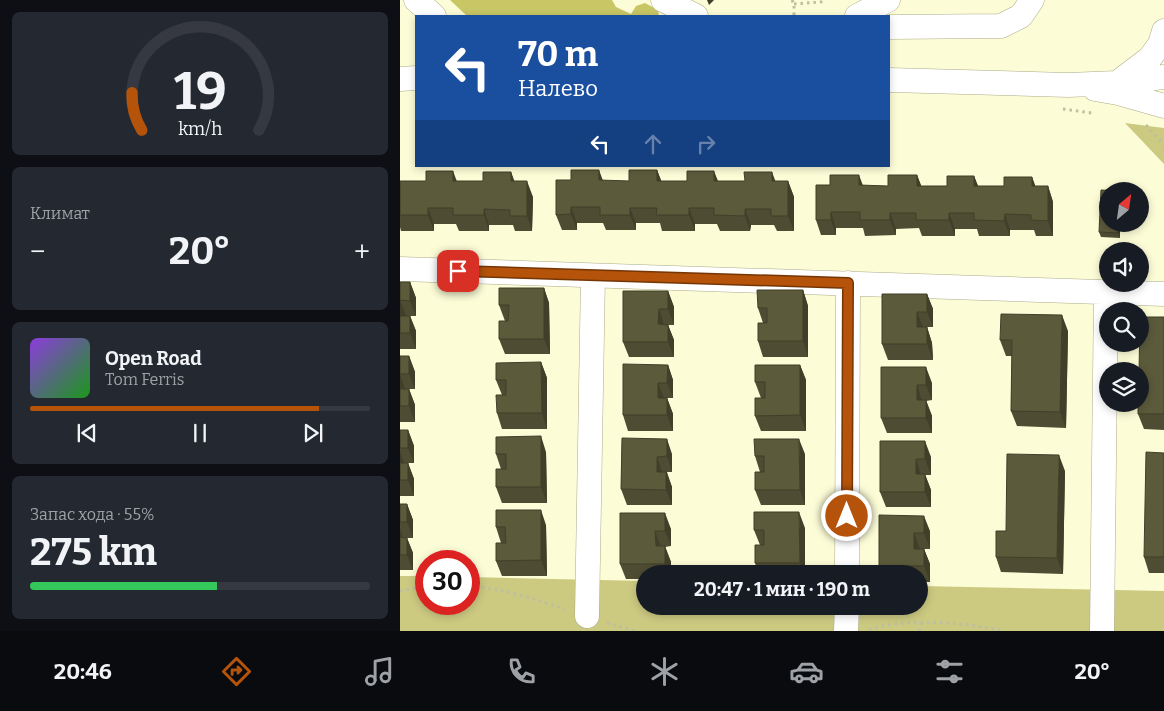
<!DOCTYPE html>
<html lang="ru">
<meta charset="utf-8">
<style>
body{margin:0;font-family:Bitter,serif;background:#242831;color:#f1f3f6;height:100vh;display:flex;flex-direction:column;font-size:19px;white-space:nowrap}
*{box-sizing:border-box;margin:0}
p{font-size:16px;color:#9ea1a6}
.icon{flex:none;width:28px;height:28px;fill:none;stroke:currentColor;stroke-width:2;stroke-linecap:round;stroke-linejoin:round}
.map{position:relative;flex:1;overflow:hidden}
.details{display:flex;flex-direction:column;gap:12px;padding:12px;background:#0d0f14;width:400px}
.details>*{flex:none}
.guide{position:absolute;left:15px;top:15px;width:475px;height:152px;border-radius:0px;box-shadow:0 2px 8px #0003;background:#1a4fa0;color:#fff;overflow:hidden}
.needle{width:32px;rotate:29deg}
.fabs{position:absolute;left:699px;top:182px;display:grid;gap:10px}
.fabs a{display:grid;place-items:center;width:50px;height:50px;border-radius:50%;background:#171b24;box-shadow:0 2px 8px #0003;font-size:25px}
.speed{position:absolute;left:15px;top:550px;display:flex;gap:10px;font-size:25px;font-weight:700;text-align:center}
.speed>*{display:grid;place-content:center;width:65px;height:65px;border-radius:50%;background:#171b24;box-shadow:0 2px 8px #0003;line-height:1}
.speed .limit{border:8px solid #d22;background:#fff;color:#111}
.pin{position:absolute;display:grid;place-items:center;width:42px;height:42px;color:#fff;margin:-21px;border-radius:10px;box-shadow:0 2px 8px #0006}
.me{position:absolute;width:55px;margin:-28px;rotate:0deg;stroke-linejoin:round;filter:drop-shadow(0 0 4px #0008)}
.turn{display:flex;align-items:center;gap:18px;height:105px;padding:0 20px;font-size:22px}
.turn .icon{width:65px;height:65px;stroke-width:2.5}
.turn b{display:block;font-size:35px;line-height:42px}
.lanes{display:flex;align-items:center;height:48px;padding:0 20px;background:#0003;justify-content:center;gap:25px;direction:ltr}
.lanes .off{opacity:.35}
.big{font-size:38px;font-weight:700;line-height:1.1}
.details .tile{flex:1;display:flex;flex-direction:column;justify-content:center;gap:8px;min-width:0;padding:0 18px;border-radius:8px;background:#242831}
.details .dial{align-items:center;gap:0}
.dial svg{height:130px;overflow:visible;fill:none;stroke:#363941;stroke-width:7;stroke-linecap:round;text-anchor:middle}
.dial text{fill:#f1f3f6;stroke:none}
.song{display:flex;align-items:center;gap:15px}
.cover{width:60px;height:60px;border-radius:8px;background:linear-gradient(135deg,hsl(270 70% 55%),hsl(120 70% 35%))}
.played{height:5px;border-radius:2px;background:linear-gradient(90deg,#b45309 85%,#363941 85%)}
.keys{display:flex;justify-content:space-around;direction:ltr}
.heat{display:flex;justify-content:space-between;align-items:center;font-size:28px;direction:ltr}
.charge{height:8px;border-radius:4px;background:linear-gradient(90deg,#34c759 55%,#363941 0)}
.trip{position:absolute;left:236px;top:565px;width:292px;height:50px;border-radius:25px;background:#171b24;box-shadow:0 2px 8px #0003;font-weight:700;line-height:50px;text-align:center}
.tabs{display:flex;height:80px;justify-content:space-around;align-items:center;background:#090b0e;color:#9ea1a6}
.tabs .icon{width:35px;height:35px}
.tabs .selected{color:#b45309}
.tabs b{font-size:22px;color:#f1f3f6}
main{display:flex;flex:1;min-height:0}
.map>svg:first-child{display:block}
.green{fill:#ccca81}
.forest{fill:#c9c665}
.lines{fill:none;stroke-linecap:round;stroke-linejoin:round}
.minor-casing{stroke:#acab89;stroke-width:25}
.path{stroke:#bebea0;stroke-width:3;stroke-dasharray:2.5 4;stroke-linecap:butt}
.minor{stroke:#fff;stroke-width:24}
.wall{fill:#4e4d33}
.shaded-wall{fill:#403f29}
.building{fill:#5b5a3b;stroke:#403f29}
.route-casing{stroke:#753606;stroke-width:12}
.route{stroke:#b45309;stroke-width:9}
</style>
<main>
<section class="details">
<div class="tile dial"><svg viewBox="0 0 100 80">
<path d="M14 69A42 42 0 1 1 86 69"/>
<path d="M14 69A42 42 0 0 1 8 46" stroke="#b45309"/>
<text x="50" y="56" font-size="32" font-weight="700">19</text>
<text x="50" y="72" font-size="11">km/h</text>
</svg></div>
<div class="tile"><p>Климат</p>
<div class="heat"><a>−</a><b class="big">20°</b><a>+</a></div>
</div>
<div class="tile">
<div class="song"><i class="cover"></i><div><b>Open Road</b><p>Tom Ferris</p></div></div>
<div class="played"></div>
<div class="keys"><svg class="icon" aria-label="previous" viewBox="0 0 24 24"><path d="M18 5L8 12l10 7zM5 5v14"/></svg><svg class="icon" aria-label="pause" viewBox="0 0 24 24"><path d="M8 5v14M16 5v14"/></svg><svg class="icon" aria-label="next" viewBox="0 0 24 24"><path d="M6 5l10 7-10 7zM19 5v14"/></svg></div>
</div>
<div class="tile"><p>Запас хода · 55%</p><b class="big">275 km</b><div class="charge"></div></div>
</section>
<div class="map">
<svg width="764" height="631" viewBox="0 0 764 631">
<rect width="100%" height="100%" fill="#fcfcd7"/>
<!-- green -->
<path class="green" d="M725 123 764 128V164Z
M0 576H26V604H69V577L245 581V606H520V586L764 591V631H0Z"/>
<!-- forest -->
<path class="forest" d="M50 0H212L216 7 231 14 236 6 245 3 258 10 259 16H67Z"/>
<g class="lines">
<!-- minor casing -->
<g class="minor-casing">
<path id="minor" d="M16 0 34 16
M263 0 296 16
M457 16 488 0
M489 27 601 26 621 16 632 0
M0 79 16 78
M489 80 668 85 717 83 750 58 760 44 764 31
M719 83 764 77
M695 89 718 93 764 106
M0 269 764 294
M447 574 448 283
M187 616 193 276
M446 631 447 606
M702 631 706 291"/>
</g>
<!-- path -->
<path class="path" d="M392 0 394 4V16
M394 4 421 2 423 0
M663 109 692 113
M746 125 764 145
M69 586C102 588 133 599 165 609
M0 591 26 586
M207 623 235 631
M469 629C514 618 559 622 604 631
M519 631 523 622"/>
<!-- minor -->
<use href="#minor" class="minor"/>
</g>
<!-- wall -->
<path class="wall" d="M257 170 261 181H388L394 197V231H377L374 225H351L350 231H320L317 224H295V231H262L260 223H236V230H206L203 223H177V230H162L156 215 171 180 229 181Z
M111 172 114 181 133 197 132 231H115L113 225H89V231H59L56 224H34V231H1L0 227V181H83Z
M517 175 521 186H547L574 176 578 186H604L632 177 635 186H648L653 202V236H636L634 230H610V236H579L577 229H555V236H522L519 228 496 229V235L465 236 463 228H436V235H421L416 220 430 185 488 186Z
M720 224V238L701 237 699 232Z
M0 282H10L16 298V316H10L16 331V349H0Z
M144 288 149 303 150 354H105L99 339 105 321 99 305Z
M403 290 408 306V357H363L358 341 363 323 358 308Z
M268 291 274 307V325H268L274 340V357H229L223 342Z
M527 294 533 309V327H527L532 343 533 360H488L482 344Z
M764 317V430L744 429 738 414Z
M668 331 666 428 617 426 611 411 612 356H606L600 340Z
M0 356H9L15 372V389H9L15 405V422H0Z
M141 362 147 378V429H102L97 413 102 395 96 380Z
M268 365 273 380V398H267L273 414V431H228L223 415Z
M400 365 406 380V431H361L355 416 361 398 355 382Z
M481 367 532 383V400L526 401 532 416V433H487L481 418Z
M0 430H8L14 446V463H8L14 479V496H0Z
M222 438 272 454V472H267L272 487V505H227L221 489Z
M480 441 531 457V475H525L531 490V507H486L480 492Z
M146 452 147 503H102L96 487 101 469 96 454Z
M764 453V573H749L744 557Z
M405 454V505H361L355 490 360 472 355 456Z
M665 471 663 574 601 572 596 557 606 531Z
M0 504H7L13 520V538H7L13 553V570H0Z
M220 513 271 529V546L265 547 271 562V574H245V579H226L220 564Z
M479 515 530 531V549H524L530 564V582H520V574H482L479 566Z
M146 525 147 576H102L96 561 101 543 96 527Z
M405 528V574H359L355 563 360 545 354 530Z"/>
<!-- shaded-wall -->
<path class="shaded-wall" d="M307 0H314L309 5Z
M199 170 205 186 199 180Z
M257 170 263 185 257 181Z
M53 171 59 187 53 181Z
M314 171 320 186 314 181Z
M111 172 117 188 111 181Z
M372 172 378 188 372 181Z
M459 175 465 191 459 185Z
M517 175 523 190 517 186Z
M574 176 580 191 574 186Z
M632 177 638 193 632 186Z
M127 181 133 197 132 231 127 216Z
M388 181 394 197V231L388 216Z
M648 186 653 202V236L648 221Z
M171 207 177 223V230L171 214Z
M28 208 34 224V231L28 215Z
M230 208 236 223V230L230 215Z
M289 208 295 224V231L289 215Z
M84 209 89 225V231L84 215Z
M345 209 351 225 350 231 345 216Z
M431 212 436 228V235L431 220Z
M490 213 496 229V235L490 220Z
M549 213 555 229V236L549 220Z
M605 214 610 230V236L604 221Z
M718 224H720V238L718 233Z
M10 282 16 298V316L10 301Z
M144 288 149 303 150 354 144 339Z
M403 290 408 306V357L403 341Z
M268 291 274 307V325L268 309Z
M527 294 533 309V327L527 312Z
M0 300 6 316H0Z
M259 309 264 325 258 324Z
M517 312 523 327H517Z
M662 315 668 331 666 428 660 412Z
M10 316 16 331V349L10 333Z
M268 325 274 340V357L268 342Z
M527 327 532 343 533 360 527 344Z
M9 356 15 372V389L9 374Z
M141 362 147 378V429L142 413Z
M268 365 273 380V398L267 383Z
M400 365 406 380V431L400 415Z
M526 367 532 383V400L526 385Z
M0 374 5 389 0 390Z
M258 383 264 398H258Z
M517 385 522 401 517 400Z
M9 389 15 405V422L9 406Z
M267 398 273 414V431L267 415Z
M526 400 532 416V433L526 418Z
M8 430 14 446V463L8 448Z
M141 436 146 452 147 503 141 487Z
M267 439 272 454V472L267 456Z
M399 439 405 454V505L400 490Z
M525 441 531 457V475L525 459Z
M0 451 4 463 0 467Z
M659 455 665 471 663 574 657 558Z
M257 457 262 472H257Z
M516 459 521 475 516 474Z
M8 463 14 479V496L8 480Z
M266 472 272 487V505L266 490Z
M525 474 531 490V507L525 492Z
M7 504 13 520V538L7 522Z
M141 510 146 525 147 576 141 560Z
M399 512 405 528V574H404L400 563Z
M265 513 271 529V546L265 531Z
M524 516 530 531V549L524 533Z
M0 529 3 538 0 544Z
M255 531 261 547 256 546Z
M514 533 520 549H514Z
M7 538 13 553V570L7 555Z
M265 546 271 562V574H269L265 564Z
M524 549 530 564V582L524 566Z"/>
<!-- building -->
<path class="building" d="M171 170H199V180L229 181V170H257V181H287V171H314V181H345L344 172H372V181H388V216H371V209H345V216L314 215V208H289V215H256L257 208H230V215H200V207H171V214L156 215V180H171Z
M26 171H53V181H83V172H111V181H127V216H110V210L84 209V215H53V208H28V215H0V181H26Z
M430 175H459V185L488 186V175H517V186H547V176H574V186H604V177H632V186H648V221L631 220V215L605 214 604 221 574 220V213H549V220H516V213H490V220H460V212H431V220H416V185H430Z
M701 190 720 191H708V224H718V233L699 232Z
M0 282H10V301L0 300V316H10V333H0Z
M99 288H144V339H99V321H108L109 305H99Z
M357 290H403V341H358V323H367V308H358Z
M223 291H268V309H259L258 324 268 325V342H223Z
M482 294H527V312H517V327H527V344H482Z
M601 314 662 315 660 412 611 411 612 340H600Z
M740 317H764V414H738V404H740V371H739Z
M0 356H9V374H0Z
M141 362 142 413H97L96 395H106V380H96V363Z
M223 364 268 365 267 383H258V398H267V415H223Z
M355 365H400V415L355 416V398H365V382H355Z
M481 367H526V385H517V400H526V418H481Z
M0 389H9V406H0Z
M0 430H8V448H0Z
M141 436V487H96V469H106V454H96V437Z
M222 438 267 439V456L257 457V472H266V490L221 489Z
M354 439H399L400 490H355V472H364V456H355Z
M480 441H525V459H516V474H525V492H480Z
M746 452 764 453V557H744Z
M607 454 659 455 657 558 596 557V531H606Z
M0 463H8V480H0Z
M0 504H7V522H0Z
M96 510H141V560L96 561V543H106L105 527H96Z
M354 512H399L400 563H355V545H364V530H354Z
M220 513H265V531H255L256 546H265V564H220Z
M479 515 524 516V533H514V549H524V566H479Z
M0 537 7 538V555H0Z"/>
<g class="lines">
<!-- route casing -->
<g class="route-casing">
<path id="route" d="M58 271 448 283 447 516"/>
</g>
<!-- route -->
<use href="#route" class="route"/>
</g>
</svg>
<div class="fabs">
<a><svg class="needle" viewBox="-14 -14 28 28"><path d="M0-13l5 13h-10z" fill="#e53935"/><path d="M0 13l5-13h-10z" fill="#9ea1a6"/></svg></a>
<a><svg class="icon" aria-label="sound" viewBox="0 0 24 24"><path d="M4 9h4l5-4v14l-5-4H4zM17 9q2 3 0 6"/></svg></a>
<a><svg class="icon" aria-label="search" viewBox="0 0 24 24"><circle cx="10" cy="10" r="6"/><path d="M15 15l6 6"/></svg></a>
<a><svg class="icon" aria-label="layers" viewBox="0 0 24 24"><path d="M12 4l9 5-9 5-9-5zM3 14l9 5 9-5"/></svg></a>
</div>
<div class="speed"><div class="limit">30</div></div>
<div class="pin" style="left:58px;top:271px;background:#d93025"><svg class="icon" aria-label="arrive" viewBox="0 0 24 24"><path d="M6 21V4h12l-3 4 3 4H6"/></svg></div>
<svg class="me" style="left:447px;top:516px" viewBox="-20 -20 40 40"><circle r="17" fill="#b45309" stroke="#fff" stroke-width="3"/><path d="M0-11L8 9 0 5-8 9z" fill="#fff"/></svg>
<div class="trip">20:47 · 1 мин · 190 m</div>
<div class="guide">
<div class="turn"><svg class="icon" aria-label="left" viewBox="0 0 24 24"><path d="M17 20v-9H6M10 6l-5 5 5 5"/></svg><div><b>70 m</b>Налево</div></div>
<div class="lanes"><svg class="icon" aria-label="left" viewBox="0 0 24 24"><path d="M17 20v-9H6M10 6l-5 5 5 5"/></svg><svg class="icon off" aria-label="ahead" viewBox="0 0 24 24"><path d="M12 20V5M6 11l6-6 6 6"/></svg><svg class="icon off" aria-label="right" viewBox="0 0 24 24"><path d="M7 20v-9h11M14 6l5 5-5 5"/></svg></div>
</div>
</div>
</main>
<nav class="tabs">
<b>20:46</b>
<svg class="icon selected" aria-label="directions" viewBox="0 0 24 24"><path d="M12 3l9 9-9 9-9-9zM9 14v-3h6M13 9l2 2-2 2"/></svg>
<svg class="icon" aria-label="music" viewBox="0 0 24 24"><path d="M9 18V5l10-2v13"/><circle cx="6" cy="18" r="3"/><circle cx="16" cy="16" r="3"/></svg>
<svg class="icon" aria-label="phone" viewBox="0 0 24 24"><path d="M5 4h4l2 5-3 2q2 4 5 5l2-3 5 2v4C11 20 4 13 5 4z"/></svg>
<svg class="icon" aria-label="climate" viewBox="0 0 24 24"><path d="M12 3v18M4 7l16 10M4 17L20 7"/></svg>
<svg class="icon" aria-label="car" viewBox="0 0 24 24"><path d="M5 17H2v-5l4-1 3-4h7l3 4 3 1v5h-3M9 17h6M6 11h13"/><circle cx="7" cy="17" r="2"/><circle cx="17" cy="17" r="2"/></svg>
<svg class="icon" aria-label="filters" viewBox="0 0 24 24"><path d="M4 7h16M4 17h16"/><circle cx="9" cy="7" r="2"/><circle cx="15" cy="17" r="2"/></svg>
<b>20°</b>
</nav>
